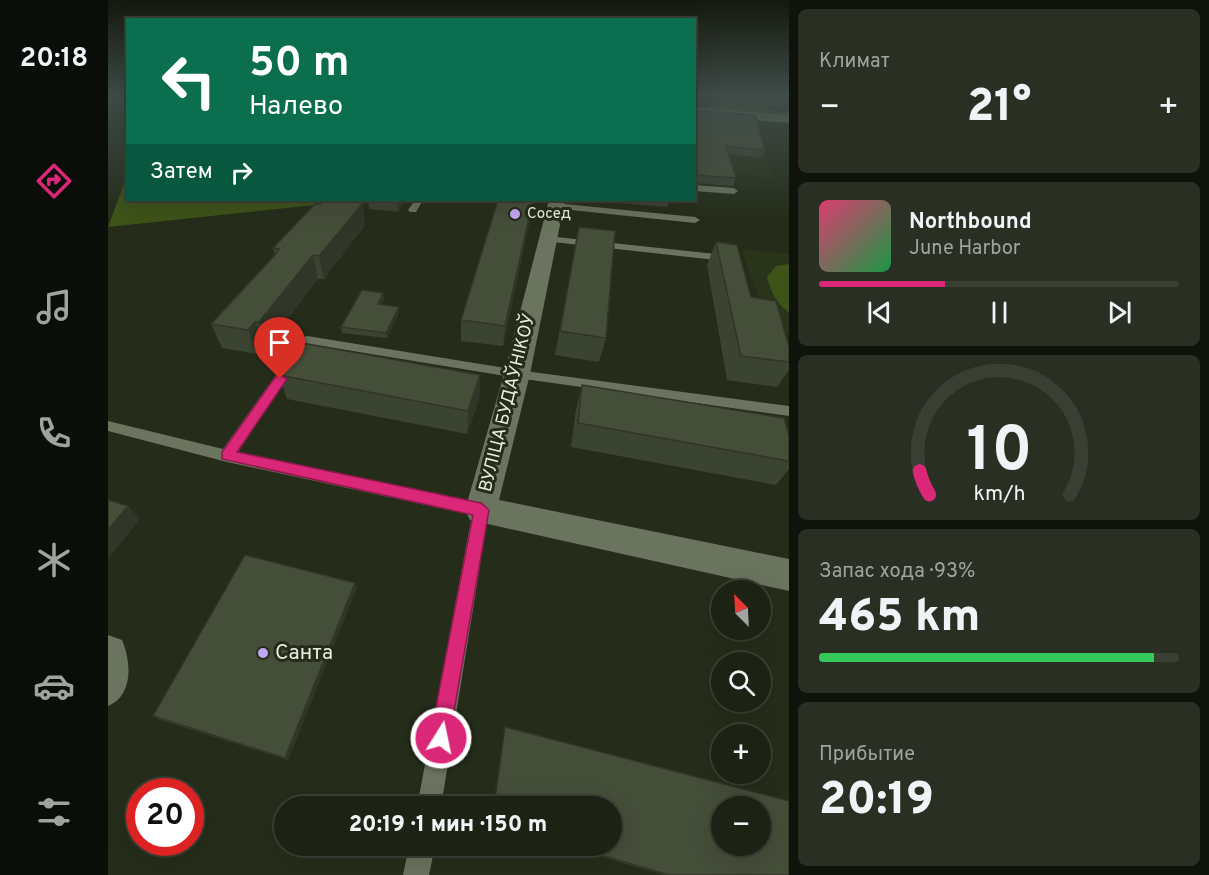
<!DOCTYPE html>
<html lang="ru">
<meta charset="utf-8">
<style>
body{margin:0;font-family:Overpass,sans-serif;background:#292f22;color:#f1f3f6;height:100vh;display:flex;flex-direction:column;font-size:22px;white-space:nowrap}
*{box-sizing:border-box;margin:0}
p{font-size:20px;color:#a0a4a0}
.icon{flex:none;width:33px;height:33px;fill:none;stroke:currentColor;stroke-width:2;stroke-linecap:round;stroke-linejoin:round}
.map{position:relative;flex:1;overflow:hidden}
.sheet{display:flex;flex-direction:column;gap:9px;padding:9px;background:#0f130b;width:420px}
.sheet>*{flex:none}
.guide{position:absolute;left:18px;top:18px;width:570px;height:183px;border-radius:0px;box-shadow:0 6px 24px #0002,0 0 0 2px #3a3f34;background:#0b6e4f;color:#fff;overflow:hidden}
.needle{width:39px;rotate:336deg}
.buttons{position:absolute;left:603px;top:580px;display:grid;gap:12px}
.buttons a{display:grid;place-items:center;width:60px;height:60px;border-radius:50%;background:#1c2214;box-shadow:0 6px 24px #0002,0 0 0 2px #3a3f34;font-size:30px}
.speed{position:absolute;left:18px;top:778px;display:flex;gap:12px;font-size:30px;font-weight:700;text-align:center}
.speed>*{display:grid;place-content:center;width:78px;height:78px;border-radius:50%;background:#1c2214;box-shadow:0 6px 24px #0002,0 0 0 2px #3a3f34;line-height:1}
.speed .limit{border:9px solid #d22;background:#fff;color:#111}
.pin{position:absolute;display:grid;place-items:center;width:51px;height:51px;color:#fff;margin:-62px -26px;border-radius:50% 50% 50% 0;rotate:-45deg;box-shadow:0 0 6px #0007}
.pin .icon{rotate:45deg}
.me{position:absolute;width:66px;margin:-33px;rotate:10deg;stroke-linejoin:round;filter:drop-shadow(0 0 4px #0008)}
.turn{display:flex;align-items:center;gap:21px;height:126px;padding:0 24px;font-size:27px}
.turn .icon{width:78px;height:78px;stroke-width:2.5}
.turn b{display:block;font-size:42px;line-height:51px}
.then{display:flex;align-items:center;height:57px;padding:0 24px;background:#0003;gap:12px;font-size:22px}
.big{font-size:45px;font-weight:800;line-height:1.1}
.sheet .card{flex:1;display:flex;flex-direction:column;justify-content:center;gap:9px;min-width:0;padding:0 21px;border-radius:9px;background:#292f22}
.sheet .dial{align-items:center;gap:0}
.dial svg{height:156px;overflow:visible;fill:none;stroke:#3a3f34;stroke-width:7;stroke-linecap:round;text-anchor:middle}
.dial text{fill:#f1f3f6;stroke:none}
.song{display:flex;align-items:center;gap:18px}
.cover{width:72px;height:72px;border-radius:9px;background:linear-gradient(135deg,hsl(340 70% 55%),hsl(140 70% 35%))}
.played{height:6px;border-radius:3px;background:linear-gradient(90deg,#db2777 35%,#3a3f34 35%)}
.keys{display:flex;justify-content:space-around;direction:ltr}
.heat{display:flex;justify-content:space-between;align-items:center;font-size:33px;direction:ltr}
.charge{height:9px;border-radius:4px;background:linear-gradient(90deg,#34c759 93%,#3a3f34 0)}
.trip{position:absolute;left:166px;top:796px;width:348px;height:60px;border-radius:30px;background:#1c2214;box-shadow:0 6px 24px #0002,0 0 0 2px #3a3f34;font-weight:800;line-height:60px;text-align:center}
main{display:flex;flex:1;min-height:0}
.tabs{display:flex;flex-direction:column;width:108px;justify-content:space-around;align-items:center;background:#0b0e08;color:#a0a4a0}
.tabs .icon{width:42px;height:42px}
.tabs .selected{color:#db2777}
.tabs b{font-size:27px;color:#f1f3f6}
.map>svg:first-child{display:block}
.built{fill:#29341a}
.green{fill:#3e5318}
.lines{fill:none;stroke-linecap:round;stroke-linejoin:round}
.lane{fill:#6b745e;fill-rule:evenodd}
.street{fill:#6b745e;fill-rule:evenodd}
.wall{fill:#3b4331}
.shaded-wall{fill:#303728}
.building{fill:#454e39;stroke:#303728;stroke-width:1.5;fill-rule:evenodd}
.route{fill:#db2777;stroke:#8e194d;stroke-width:1.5}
.poi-dot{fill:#c2a7f2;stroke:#252d1a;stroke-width:2}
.labels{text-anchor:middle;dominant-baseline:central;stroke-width:6;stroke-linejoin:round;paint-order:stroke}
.far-poi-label{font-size:15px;fill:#e9efe2;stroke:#252d1a;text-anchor:start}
.street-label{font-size:18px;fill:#e9efe2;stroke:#252d1a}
.near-poi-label{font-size:21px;fill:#e9efe2;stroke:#252d1a;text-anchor:start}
</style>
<main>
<nav class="tabs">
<b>20:18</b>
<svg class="icon selected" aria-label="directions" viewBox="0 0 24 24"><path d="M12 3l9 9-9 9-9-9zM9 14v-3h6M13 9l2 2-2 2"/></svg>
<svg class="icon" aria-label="music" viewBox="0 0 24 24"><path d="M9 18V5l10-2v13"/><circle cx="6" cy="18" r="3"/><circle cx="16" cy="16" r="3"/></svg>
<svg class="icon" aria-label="phone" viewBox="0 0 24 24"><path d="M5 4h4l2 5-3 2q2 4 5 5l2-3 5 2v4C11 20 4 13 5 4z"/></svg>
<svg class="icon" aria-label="climate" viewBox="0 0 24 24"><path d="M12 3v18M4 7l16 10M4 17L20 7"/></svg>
<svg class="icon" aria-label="car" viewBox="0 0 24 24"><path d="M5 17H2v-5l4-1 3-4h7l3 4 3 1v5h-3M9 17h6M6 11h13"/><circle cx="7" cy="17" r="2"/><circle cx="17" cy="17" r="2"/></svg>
<svg class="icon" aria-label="filters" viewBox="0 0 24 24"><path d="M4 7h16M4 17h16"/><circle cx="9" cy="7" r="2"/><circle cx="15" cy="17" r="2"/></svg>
</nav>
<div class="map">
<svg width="681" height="875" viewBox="0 0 681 875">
<rect width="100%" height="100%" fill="#252d1a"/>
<!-- built -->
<path class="built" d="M586 114 650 119 663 178 587 170Z
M633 249 681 254V333L663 330Z"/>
<!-- green -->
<path class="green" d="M624 95H639L659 110 681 113V116L602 109 595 106 632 104 629 98Z
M19 176 20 200H228L225 203 0 227Z
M681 264V312C669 305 662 290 659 277L668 266Z"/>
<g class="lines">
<!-- lane -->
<path class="lane" d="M586 185 626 188 630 191 626 194 586 191Z
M307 200H315L308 212H302L300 210Z
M447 203 587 217 592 220 587 223 444 208 443 206Z
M439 236 617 255 622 258 617 261 436 241V237Z
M199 336 409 370 681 406V416L409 378 202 344 130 452 373 503 379 505 381 510 333 807H309L364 515 119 462 0 431V421L115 449 195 337Z
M0 635 14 640C23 661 26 695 0 706Z
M301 846H327L321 875H295Z"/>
<!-- street -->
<path class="street" d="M586 107 681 115V123L586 115Z
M441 200H457L422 374 391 500 681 559V591L362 520 357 510 396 374Z"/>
</g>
<!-- wall -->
<path class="wall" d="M651 95H681V107L656 105Z
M586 111 657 150 654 158 620 154 628 178 625 186 586 183Z
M260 200H298L290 212 261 209Z
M390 200H426L395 346 353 341V320Z
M473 200H562L559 207Z
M257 225 216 279H210L159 346H156L149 354 114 348 103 324 167 255 165 248Z
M471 227 498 338 491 362 447 355Z
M608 242 643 297 681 347V370L669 387 619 380 599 265Z
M275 293 276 298 273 305 291 307V312L279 338 234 333 233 327Z
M171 375H372L371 399 359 434 179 399Z
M474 385 681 461V469L668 485 463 447 468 409Z
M249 587 180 760 50 719 45 716Z
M397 727 681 875H556L457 846H504V807H385Z"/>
<!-- shaded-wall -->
<path class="shaded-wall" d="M289 200H298L290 212Z
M425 200H426L425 208 395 346 397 326Z
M255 203 257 225 216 279 211 256Z
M205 255 210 279 159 346 151 322Z
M275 293 276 298 270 309V304Z
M291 307V312L279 338 278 333Z
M147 322 156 346 149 354 140 330Z
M372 375 371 399 359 434 360 411Z
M20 506 32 519 0 559V530Z
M247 583 249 587 180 760 177 758Z"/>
<!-- building -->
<path class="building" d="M658 95H681V98L659 97Z
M586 111 647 115 657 150 618 146 628 178 586 175Z
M217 200 255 203 211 256 205 255 151 322H147L140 330 103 324 166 256 171 249 165 248 207 204H212Z
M390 200H425L397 326 353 320Z
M471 227 507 231 498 338 452 331Z
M608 242 629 245 643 297 668 301 681 347V362L633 356Z
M254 290 275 293 270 304 291 307 278 333 233 327Z
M194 343 372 375 360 411 171 375Z
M474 385 676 418 681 436V461L470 423Z
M0 500 20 506 0 530Z
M137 555 247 583 177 758 45 716Z
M397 727 681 801V875H561L461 846H504V807H386ZM614 807H652V846H614Z"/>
<!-- sky -->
<linearGradient id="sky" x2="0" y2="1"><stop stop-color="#14190e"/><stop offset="0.44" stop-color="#404c49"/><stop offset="1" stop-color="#404c49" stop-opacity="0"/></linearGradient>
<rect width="681" height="218" fill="url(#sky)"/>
<!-- route -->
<path class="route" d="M172 375 179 379 129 452 373 503 381 510 340 746 333 749 325 746 322 738 365 515 114 459V452L168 376Z"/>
<!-- markers -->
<g class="poi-dot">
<circle cx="407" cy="214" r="6"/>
<circle cx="155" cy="653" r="6"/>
</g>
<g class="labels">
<!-- far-poi labels -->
<g class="far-poi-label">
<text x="419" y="214">Сосед</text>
</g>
<!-- street labels -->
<g class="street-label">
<text transform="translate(400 403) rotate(-76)">ВУЛІЦА БУДАЎНІКОЎ</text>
</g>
<!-- near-poi labels -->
<g class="near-poi-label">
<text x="167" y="653">Санта</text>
</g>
</g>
</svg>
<div class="buttons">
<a><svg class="needle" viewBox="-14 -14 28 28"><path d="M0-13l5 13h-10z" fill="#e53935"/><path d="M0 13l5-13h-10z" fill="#a0a4a0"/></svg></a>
<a><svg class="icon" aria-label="search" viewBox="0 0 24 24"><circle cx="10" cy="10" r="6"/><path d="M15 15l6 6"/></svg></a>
<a>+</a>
<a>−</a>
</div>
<div class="speed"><div class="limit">20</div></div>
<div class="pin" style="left:172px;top:379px;background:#d93025"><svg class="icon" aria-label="arrive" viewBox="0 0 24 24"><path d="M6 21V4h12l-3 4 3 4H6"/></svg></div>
<svg class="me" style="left:333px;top:738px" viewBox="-20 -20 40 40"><circle r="17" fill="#db2777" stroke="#fff" stroke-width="3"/><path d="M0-11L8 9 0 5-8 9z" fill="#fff"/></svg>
<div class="trip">20:19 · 1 мин · 150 m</div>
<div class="guide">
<div class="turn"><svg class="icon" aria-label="left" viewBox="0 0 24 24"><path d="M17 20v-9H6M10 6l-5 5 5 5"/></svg><div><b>50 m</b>Налево</div></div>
<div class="then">Затем<svg class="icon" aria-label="right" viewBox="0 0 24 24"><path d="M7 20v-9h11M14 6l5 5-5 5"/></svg></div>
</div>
</div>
<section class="sheet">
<div class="card"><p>Климат</p>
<div class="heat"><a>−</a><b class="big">21°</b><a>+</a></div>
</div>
<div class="card">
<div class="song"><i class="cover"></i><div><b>Northbound</b><p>June Harbor</p></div></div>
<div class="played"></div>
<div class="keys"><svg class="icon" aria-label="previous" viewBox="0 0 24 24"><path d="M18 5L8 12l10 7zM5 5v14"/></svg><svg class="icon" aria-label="pause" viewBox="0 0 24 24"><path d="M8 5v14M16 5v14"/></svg><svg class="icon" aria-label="next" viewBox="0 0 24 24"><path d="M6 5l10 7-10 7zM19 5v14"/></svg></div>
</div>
<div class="card dial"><svg viewBox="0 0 100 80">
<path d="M14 69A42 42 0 1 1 86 69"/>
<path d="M14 69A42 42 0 0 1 9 57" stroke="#db2777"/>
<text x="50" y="56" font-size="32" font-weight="700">10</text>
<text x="50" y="72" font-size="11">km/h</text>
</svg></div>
<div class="card"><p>Запас хода · 93%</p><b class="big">465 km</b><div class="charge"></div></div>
<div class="card"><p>Прибытие</p><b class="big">20:19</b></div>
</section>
</main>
